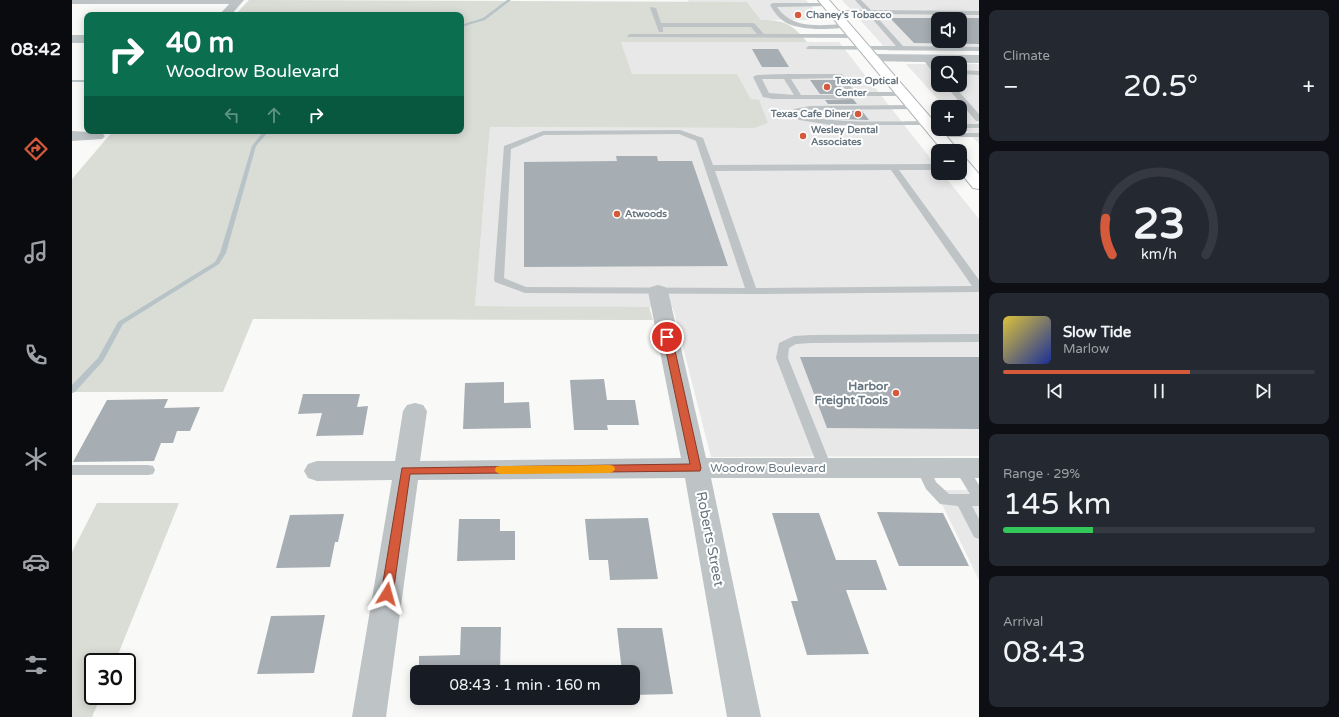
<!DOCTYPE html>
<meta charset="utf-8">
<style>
body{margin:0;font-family:"Varela Round",sans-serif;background:#242831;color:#f1f3f6;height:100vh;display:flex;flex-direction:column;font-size:15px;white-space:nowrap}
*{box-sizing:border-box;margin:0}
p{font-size:13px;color:#9ea1a6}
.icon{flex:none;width:22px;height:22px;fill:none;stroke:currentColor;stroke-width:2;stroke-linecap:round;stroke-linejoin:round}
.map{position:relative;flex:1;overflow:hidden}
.drawer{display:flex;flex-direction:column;gap:10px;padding:10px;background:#0d0f14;width:360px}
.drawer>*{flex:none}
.banner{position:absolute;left:12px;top:12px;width:380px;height:122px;border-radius:8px;box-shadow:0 2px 10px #0003;background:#0b6e4f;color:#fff;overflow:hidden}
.fabs{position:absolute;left:859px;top:12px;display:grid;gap:8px}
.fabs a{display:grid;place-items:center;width:36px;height:36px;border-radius:8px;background:#171b24;box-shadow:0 2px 10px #0003;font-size:20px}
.speed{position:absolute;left:12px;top:653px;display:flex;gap:8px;font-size:20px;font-weight:700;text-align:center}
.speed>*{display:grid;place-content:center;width:52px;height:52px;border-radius:50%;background:#171b24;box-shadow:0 2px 10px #0003;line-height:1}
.speed .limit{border:2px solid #111;border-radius:6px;background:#fff;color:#111}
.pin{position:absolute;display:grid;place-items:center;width:34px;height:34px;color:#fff;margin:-17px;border:2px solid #fff;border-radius:50%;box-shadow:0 1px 4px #0007}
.me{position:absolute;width:44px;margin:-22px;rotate:8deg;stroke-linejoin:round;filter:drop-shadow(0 0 3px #0008)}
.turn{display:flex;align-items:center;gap:14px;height:84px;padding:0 16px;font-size:18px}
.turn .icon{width:52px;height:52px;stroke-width:2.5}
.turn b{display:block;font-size:28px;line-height:34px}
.lanes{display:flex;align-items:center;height:38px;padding:0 16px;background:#0003;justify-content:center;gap:20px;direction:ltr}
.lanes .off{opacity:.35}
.big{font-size:30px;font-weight:600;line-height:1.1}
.drawer .tile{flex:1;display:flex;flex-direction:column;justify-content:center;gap:6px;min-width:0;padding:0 14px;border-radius:8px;background:#242831}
.drawer .dial{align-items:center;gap:0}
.dial svg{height:104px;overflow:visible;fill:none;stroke:#363941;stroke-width:7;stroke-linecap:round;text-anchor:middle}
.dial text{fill:#f1f3f6;stroke:none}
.song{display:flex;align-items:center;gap:12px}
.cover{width:48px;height:48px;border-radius:6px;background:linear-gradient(135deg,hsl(50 70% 55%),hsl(230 70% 35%))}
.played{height:4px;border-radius:2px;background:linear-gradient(90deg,#d5593b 60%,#363941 60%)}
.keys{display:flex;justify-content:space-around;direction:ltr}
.heat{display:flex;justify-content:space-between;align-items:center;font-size:22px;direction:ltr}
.charge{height:6px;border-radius:3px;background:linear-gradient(90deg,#34c759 29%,#363941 0)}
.trip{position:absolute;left:338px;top:665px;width:230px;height:40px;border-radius:8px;background:#171b24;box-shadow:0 2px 10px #0003;font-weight:600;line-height:40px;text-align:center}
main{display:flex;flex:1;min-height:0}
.dock{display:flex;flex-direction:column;width:72px;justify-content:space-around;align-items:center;background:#090b0e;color:#9ea1a6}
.dock .icon{width:28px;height:28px}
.dock .active{color:#d5593b}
.dock b{font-size:18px;color:#f1f3f6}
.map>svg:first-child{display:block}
.built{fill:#e7e8e7;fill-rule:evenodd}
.green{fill:#d9ddd6}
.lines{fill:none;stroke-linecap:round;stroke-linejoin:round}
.stream{fill:#b7c3c7;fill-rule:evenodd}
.building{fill:#a6aeb3;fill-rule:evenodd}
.primary-casing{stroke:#b2b7bb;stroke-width:2}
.lane{fill:#bec3c6;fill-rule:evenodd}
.street{fill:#bec3c6;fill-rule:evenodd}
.primary{fill:#fff;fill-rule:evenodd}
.route{fill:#d5593b;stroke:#8a3a26}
.slow{fill:#f59e0b}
.poi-dot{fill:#d5593b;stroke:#fff;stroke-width:1.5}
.labels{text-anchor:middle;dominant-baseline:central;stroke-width:4;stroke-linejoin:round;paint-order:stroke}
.far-poi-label{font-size:10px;font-weight:bold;fill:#66757f;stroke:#fff;text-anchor:start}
.poi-label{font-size:12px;font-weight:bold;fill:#66757f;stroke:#fff;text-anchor:end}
.street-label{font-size:12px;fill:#66757f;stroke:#fff}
.near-street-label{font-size:14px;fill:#66757f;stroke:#fff}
</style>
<main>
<nav class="dock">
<b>08:42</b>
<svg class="icon active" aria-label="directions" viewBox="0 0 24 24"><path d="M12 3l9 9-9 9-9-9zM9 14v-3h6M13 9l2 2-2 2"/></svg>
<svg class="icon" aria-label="music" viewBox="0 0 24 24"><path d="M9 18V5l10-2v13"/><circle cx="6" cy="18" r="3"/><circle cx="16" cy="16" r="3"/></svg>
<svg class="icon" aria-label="phone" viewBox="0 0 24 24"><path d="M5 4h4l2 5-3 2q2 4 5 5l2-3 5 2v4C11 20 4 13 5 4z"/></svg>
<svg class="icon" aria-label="climate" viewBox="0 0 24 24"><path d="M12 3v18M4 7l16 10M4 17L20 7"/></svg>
<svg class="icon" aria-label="car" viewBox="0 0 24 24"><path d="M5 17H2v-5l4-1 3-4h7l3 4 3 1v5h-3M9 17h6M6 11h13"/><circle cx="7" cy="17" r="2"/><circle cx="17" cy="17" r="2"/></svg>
<svg class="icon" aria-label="filters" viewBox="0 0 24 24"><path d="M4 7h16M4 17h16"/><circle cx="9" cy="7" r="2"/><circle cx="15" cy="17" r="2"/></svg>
</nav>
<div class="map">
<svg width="907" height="717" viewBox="0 0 907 717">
<rect width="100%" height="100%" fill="#f9f9f7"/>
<!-- built -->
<path class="built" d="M616 0H734L751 20H689L675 2H617Z
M770 0H907V51H816ZM866 19H888V41H866Z
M549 42H767L866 168V173H870L907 219V456L639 457 601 308 403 306 418 127 683 128 696 123 679 99 665 74H560Z
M834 64H866V85H888V64H907V144L888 123V107H873Z
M863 490H907V580Z"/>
<!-- green -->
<path class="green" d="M177 0 675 2 689 20C713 20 720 24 735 42H549L560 74H665L679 99 687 100 696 123 683 128 418 127 403 306 577 307 581 320 181 319 151 392H0V179L41 131H389V15H163Z
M25 503H107L43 662H21V696H29L20 717H0V552Z"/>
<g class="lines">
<!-- stream -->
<path class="stream" d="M435 0H439L413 20 389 27V25L411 18Z
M0 80H15V82H0Z
M192 131H197L184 146 154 253 147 264 51 324 31 361 3 392 0 393V385L26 358 46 322 143 262 148 253 180 146Z"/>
</g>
<!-- building -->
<path class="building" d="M818 18H907V44L842 43ZM866 19H888V41H866Z
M680 49H706L717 67H690Z
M738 80H764L774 94H748Z
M781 99 785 104H756L753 100Z
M761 111H790L797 120 766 119Z
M544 156H585L586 161H620L656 266 452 267V162L545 161Z
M728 357H907V429L755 428Z
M532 379 535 400H563L567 425H535L536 430H502L498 380Z
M432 382V403L457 402 459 428 391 429 393 383Z
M231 394H288L285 407 296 406 291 435 244 436 250 413 226 414Z
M96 399 92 408 128 407 118 431H105L101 443H89L82 461 1 462 35 400Z
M805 512 871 513 897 566H827Z
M700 513H747L764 560H804L815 590H774L797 654 735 655 719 601H726Z
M272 514 266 542H263L258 567 204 568 218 515Z
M576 518 586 579 538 580 536 560H517L513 519Z
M387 519H428V531H443V560L385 561Z
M253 615 242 673 185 674 199 616Z
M389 627H429L428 672H347V656L388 655Z
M545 628H590L601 694 561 695V672H550Z"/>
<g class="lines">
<!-- primary casing -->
<g class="primary-casing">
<path id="primary" d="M746 0H757L866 126V129H868L887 151H871Z
M888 157 894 159 907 174V189L901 188 888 172Z"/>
</g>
<!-- lane -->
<path class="lane" d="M0 0H165L168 2 165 4H0Z
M783 0H789L799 10 907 11V15L802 14 831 46 907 47V51L735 49 734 48 737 46H824L796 14H761L758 12 761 10H792Z
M755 3 757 4V6L705 7C721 30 748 25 773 24L776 26 775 27C759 30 722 31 710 20 705 16 701 10 698 5L701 3Z
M579 7 584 8 589 23H681L683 24 692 34H782L785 36 782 38 556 37 555 36 558 34H685L679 27H591V32H587L578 8Z
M853 56 855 57 866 69V75H863L850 58Z
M888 70 907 71V75L888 74Z
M714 74H770L783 92H831L835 94 831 96H783L779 99H701L691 97 681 77 685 75ZM765 78 777 95H729L719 79ZM690 79H712L722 95 697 93Z
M873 85H881L907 114V121H904Z
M842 105 846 107 845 109 738 110 729 112C737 125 836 121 855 121H858V125H759L727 120 723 117 721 111 722 109 738 106Z
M888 124H907V128H888Z
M608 130 631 138 641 165 866 164V170H827L907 280V292L680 294 453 293 423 282 422 280 432 146 471 131ZM607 134 624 141 673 288 454 287 432 278 439 149 472 135ZM819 170 900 286 684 288 643 171Z
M863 133H907V137H866L862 135Z
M907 334V342L739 343 724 344 717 348 716 358 760 468 758 472 753 473 748 472 704 358 707 343 722 336 739 335Z
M851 463 856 464 864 482 877 494H898L882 468 884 464 889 463 894 464 907 485V506H900L907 519V539L902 537 886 506 868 504 854 489 844 468 846 464Z
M0 465H76L81 466 83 470 81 474 76 475H0Z"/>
<!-- street -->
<path class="street" d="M161 0H172L159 15H147Z
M0 35H15V43H0Z
M800 54 907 55V63L796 61 794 58 796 55Z
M0 131 30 133 33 136 30 139 0 141Z
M586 285 593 287 596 291 634 458H907V478H639L689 717H655L613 478 346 480 314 717H280L320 480 245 481 236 478 232 471 236 464 245 461H323L331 411 335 405 343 403 351 405 355 411 348 461 609 458 576 291 579 287Z"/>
<!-- primary -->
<use href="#primary" class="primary"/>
</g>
<!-- route -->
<path class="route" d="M595 334 600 337 629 468 628 471 338 474 321 594 319 598 315 599 311 598 309 594 330 468 618 464 591 337Z"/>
<!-- slow -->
<path class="slow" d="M538 465 542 466 543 469 542 471 538 473 428 474 424 472 423 470 424 467 428 466Z"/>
<!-- markers -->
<g class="poi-dot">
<circle cx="726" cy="15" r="4"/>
<circle cx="755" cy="87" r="4"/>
<circle cx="786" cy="114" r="4"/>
<circle cx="731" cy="136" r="4"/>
<circle cx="545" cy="214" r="4"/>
<circle cx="824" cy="393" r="4"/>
</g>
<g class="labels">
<!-- far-poi labels -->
<g class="far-poi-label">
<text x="734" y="15">Chaney's Tobacco</text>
<text x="763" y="81">Texas Optical<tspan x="763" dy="12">Center</tspan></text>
<text x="778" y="114" text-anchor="end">Texas Cafe Diner</text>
<text x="739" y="130">Wesley Dental<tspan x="739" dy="12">Associates</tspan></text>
<text x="553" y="214">Atwoods</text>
</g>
<!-- poi labels -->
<g class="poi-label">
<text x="816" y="386">Harbor<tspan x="816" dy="14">Freight Tools</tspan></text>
</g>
<!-- street labels -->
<g class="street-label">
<text x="696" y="468">Woodrow Boulevard</text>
</g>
<!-- near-street labels -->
<g class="near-street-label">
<text transform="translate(638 539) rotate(79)">Roberts Street</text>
</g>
</g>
</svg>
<div class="fabs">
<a><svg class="icon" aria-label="sound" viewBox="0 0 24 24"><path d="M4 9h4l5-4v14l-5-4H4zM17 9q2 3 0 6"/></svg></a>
<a><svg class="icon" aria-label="search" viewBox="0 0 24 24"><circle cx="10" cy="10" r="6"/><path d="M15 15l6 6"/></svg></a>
<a>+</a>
<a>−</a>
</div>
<div class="speed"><div class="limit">30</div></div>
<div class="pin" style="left:595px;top:337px;background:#d93025"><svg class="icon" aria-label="arrive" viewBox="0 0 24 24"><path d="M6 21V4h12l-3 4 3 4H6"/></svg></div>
<svg class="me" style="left:315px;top:594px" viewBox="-20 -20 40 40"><path d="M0-17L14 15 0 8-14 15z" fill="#d5593b" stroke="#fff" stroke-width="4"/></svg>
<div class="trip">08:43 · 1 min · 160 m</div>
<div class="banner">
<div class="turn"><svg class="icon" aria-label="right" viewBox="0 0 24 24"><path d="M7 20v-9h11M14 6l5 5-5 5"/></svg><div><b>40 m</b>Woodrow Boulevard</div></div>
<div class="lanes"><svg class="icon off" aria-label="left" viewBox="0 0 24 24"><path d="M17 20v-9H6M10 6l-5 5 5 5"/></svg><svg class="icon off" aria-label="ahead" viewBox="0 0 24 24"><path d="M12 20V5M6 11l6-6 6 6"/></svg><svg class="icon" aria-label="right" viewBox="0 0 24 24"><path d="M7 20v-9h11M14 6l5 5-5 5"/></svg></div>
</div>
</div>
<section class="drawer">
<div class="tile"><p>Climate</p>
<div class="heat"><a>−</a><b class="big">20.5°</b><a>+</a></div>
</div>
<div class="tile dial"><svg viewBox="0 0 100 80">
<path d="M14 69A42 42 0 1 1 86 69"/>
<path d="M14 69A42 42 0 0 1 9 41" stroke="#d5593b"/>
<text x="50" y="56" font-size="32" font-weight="700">23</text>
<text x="50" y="72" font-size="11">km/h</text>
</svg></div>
<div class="tile">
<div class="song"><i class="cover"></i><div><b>Slow Tide</b><p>Marlow</p></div></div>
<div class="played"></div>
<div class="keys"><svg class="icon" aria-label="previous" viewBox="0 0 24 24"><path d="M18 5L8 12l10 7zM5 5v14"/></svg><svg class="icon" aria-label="pause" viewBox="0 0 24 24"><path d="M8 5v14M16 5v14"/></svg><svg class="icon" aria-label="next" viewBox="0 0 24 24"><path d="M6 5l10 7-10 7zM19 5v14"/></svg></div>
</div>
<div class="tile"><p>Range · 29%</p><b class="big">145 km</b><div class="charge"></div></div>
<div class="tile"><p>Arrival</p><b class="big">08:43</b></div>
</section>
</main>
